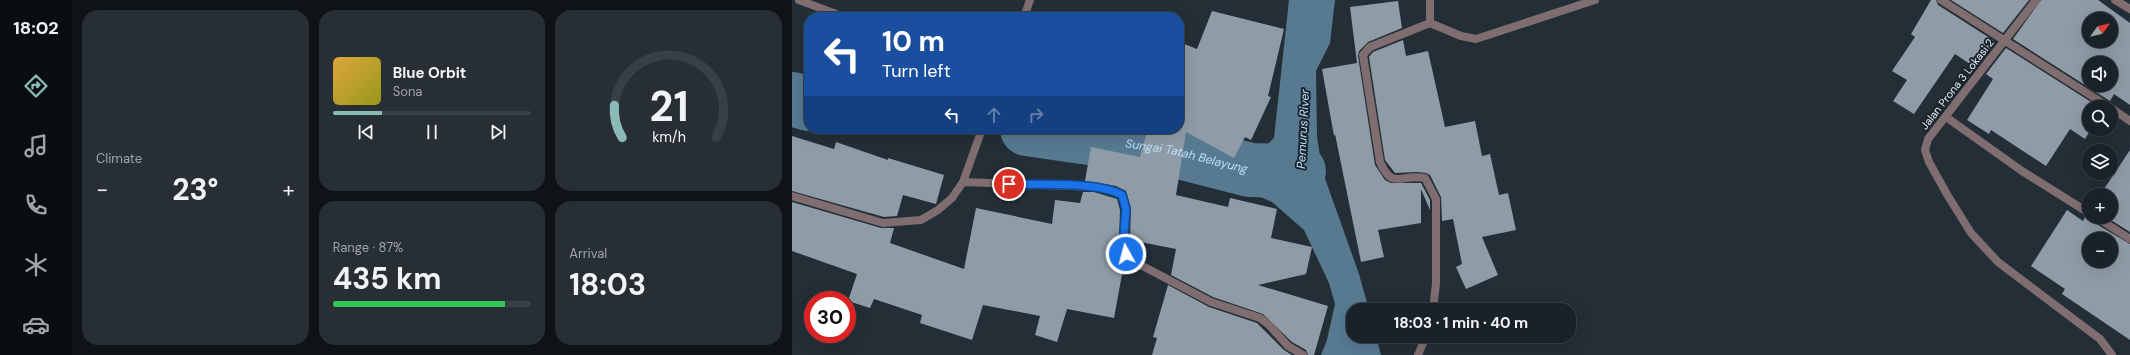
<!DOCTYPE html>
<meta charset="utf-8">
<style>
body{margin:0;font-family:"DM Sans",sans-serif;background:#272f35;color:#f1f3f6;height:100vh;display:flex;flex-direction:column;font-size:15px;white-space:nowrap}
*{box-sizing:border-box;margin:0}
p{font-size:13px;color:#9fa4a8}
.icon{flex:none;width:22px;height:22px;fill:none;stroke:currentColor;stroke-width:2;stroke-linecap:round;stroke-linejoin:round}
.map{position:relative;flex:1;overflow:hidden}
.side{display:flex;flex-direction:column;gap:10px;padding:10px;background:#0e1317;width:720px}
.side>*{flex:none}
.top-card{position:absolute;left:12px;top:12px;width:380px;height:122px;border-radius:16px;box-shadow:0 4px 16px #0002,0 0 0 1px #383f46;background:#1a4fa0;color:#fff;overflow:hidden}
.needle{width:26px;rotate:56deg}
.tools{position:absolute;left:1290px;top:12px;display:grid;gap:8px}
.tools a{display:grid;place-items:center;width:36px;height:36px;border-radius:50%;background:#1a2229;box-shadow:0 4px 16px #0002,0 0 0 1px #383f46;font-size:20px}
.speed{position:absolute;left:12px;top:291px;display:flex;gap:8px;font-size:20px;font-weight:700;text-align:center}
.speed>*{display:grid;place-content:center;width:52px;height:52px;border-radius:50%;background:#1a2229;box-shadow:0 4px 16px #0002,0 0 0 1px #383f46;line-height:1}
.speed .limit{border:6px solid #d22;background:#fff;color:#111}
.pin{position:absolute;display:grid;place-items:center;width:34px;height:34px;color:#fff;margin:-17px;border:2px solid #fff;border-radius:50%;box-shadow:0 1px 4px #0007}
.me{position:absolute;width:44px;margin:-22px;rotate:353deg;stroke-linejoin:round;filter:drop-shadow(0 0 3px #0008)}
.turn{display:flex;align-items:center;gap:14px;height:84px;padding:0 12px;font-size:18px}
.turn .icon{width:52px;height:52px;stroke-width:2.5}
.turn b{display:block;font-size:28px;line-height:34px}
.lanes{display:flex;align-items:center;height:38px;padding:0 12px;background:#0003;justify-content:center;gap:20px;direction:ltr}
.lanes .off{opacity:.35}
.big{font-size:30px;font-weight:700;line-height:1.1}
.side .widget{flex:1;display:flex;flex-direction:column;justify-content:center;gap:6px;min-width:0;padding:0 14px;border-radius:16px;background:#272f35}
.side .dial{align-items:center;gap:0}
.dial svg{height:104px;overflow:visible;fill:none;stroke:#383f46;stroke-width:7;stroke-linecap:round;text-anchor:middle}
.dial text{fill:#f1f3f6;stroke:none}
.song{display:flex;align-items:center;gap:12px}
.cover{width:48px;height:48px;border-radius:6px;background:linear-gradient(135deg,hsl(40 70% 55%),hsl(60 70% 35%))}
.played{height:4px;border-radius:2px;background:linear-gradient(90deg,#8bbbb9 25%,#383f46 25%)}
.keys{display:flex;justify-content:space-around;direction:ltr}
.heat{display:flex;justify-content:space-between;align-items:center;font-size:22px;direction:ltr}
.charge{height:6px;border-radius:3px;background:linear-gradient(90deg,#34c759 87%,#383f46 0)}
.side .tiles{flex:1;display:grid;gap:10px;grid-template-columns:repeat(3,1fr)}
.widget:first-child{grid-row:span 2}
.trip{position:absolute;left:554px;top:303px;width:230px;height:40px;border-radius:16px;background:#1a2229;box-shadow:0 4px 16px #0002,0 0 0 1px #383f46;font-weight:700;line-height:40px;text-align:center}
main{display:flex;flex:1;min-height:0}
.tab-bar{display:flex;flex-direction:column;width:72px;justify-content:space-around;align-items:center;background:#0a0e10;color:#9fa4a8}
.tab-bar .icon{width:28px;height:28px}
.tab-bar .current{color:#8bbbb9}
.tab-bar b{font-size:18px;color:#f1f3f6}
.map>svg:first-child{display:block}
.water{fill:#577a91}
.lines{fill:none;stroke-linecap:round;stroke-linejoin:round}
.river{stroke:#577a91;stroke-width:54}
.building{fill:#8f9ca7;fill-rule:evenodd}
.street{stroke:#806d6f;stroke-width:8}
.route-casing{stroke:#114b97;stroke-width:10}
.route{stroke:#1a73e8;stroke-width:7}
.labels{text-anchor:middle;dominant-baseline:central;stroke-width:4;stroke-linejoin:round;paint-order:stroke}
.street-label{font-size:11px;fill:#e6eef3;stroke:#19242d}
.water-label{font-size:12px;font-style:italic;fill:#bde1f9;stroke:#19242d}
</style>
<main>
<nav class="tab-bar">
<b>18:02</b>
<svg class="icon current" aria-label="directions" viewBox="0 0 24 24"><path d="M12 3l9 9-9 9-9-9zM9 14v-3h6M13 9l2 2-2 2"/></svg>
<svg class="icon" aria-label="music" viewBox="0 0 24 24"><path d="M9 18V5l10-2v13"/><circle cx="6" cy="18" r="3"/><circle cx="16" cy="16" r="3"/></svg>
<svg class="icon" aria-label="phone" viewBox="0 0 24 24"><path d="M5 4h4l2 5-3 2q2 4 5 5l2-3 5 2v4C11 20 4 13 5 4z"/></svg>
<svg class="icon" aria-label="climate" viewBox="0 0 24 24"><path d="M12 3v18M4 7l16 10M4 17L20 7"/></svg>
<svg class="icon" aria-label="car" viewBox="0 0 24 24"><path d="M5 17H2v-5l4-1 3-4h7l3 4 3 1v5h-3M9 17h6M6 11h13"/><circle cx="7" cy="17" r="2"/><circle cx="17" cy="17" r="2"/></svg>
</nav>
<section class="side">
<div class="tiles">
<div class="widget"><p>Climate</p>
<div class="heat"><a>−</a><b class="big">23°</b><a>+</a></div>
</div>
<div class="widget">
<div class="song"><i class="cover"></i><div><b>Blue Orbit</b><p>Sona</p></div></div>
<div class="played"></div>
<div class="keys"><svg class="icon" aria-label="previous" viewBox="0 0 24 24"><path d="M18 5L8 12l10 7zM5 5v14"/></svg><svg class="icon" aria-label="pause" viewBox="0 0 24 24"><path d="M8 5v14M16 5v14"/></svg><svg class="icon" aria-label="next" viewBox="0 0 24 24"><path d="M6 5l10 7-10 7zM19 5v14"/></svg></div>
</div>
<div class="widget dial"><svg viewBox="0 0 100 80">
<path d="M14 69A42 42 0 1 1 86 69"/>
<path d="M14 69A42 42 0 0 1 8 44" stroke="#8bbbb9"/>
<text x="50" y="56" font-size="32" font-weight="700">21</text>
<text x="50" y="72" font-size="11">km/h</text>
</svg></div>
<div class="widget"><p>Range · 87%</p><b class="big">435 km</b><div class="charge"></div></div>
<div class="widget"><p>Arrival</p><b class="big">18:03</b></div>
</div>
</section>
<div class="map">
<svg width="1338" height="355" viewBox="0 0 1338 355">
<rect width="100%" height="100%" fill="#232e37"/>
<!-- water -->
<path class="water" d="M497 0H543L538 43 524 71 525 136 530 170 567 274 577 310H561V336H584L589 355H529L535 340 543 304 537 283 512 230 480 202 436 183 482 138Z"/>
<g class="lines">
<!-- river -->
<g class="river">
<path d="M0 99 17 104"/>
<path id="s1" d="M235 129 380 150 458 170 507 171"/>
</g>
</g>
<!-- building -->
<path class="building" d="M1139 0H1144L1146 5 1204 42 1184 68 1163 54 1122 114 1101 101 1115 80 1100 71 1123 37 1119 34Z
M1159 0H1237L1211 33Z
M1249 0H1306L1338 23V105L1322 94 1318 101 1221 39ZM1297 19H1319V41H1297ZM1297 63H1319V85H1297Z
M606 1 610 28 576 42 567 51 566 56 583 165 593 180 599 183H629L638 200V210L629 189V223L586 230 592 257 569 262 543 134 542 136 530 69 565 63 558 7Z
M420 11 492 29 476 96 479 97 459 140 453 137 442 158 394 132 384 195 436 207 438 198 485 209 479 238 520 247 514 274 466 285 536 306 522 355H516L514 350 500 342 471 314 421 297 379 275 384 249 338 240 339 208 334 191 324 186 293 181 299 147 348 157 356 129H387V42L405 49Z
M611 40 614 56 636 51 653 127 683 121 690 156 698 154 707 195 716 193 724 230 690 237 706 275 674 289 664 267 670 264 661 219 650 221 649 197 638 175 634 173 625 172 603 173 593 160 577 57 581 52Z
M1214 48 1307 107H1297V129H1299L1293 139 1278 129 1254 166 1199 130 1197 134 1175 120 1201 79 1194 74Z
M0 136 42 149 44 142 96 160V158L152 175 144 204 111 195 105 216 92 217 0 191Z
M1338 150V232L1314 217H1319V195H1308Z
M291 192H302L325 199 328 210 327 243 333 258 322 318 275 309 265 342 243 335 248 316 191 305 180 340 128 323 130 315 82 299 78 308 56 301 65 274 0 251V202L89 228H102L98 243 172 269 184 208 260 224 263 200 288 203Z
M1275 210 1291 221 1293 217 1299 218 1301 222 1338 244V340L1270 294 1273 289 1239 266ZM1297 239H1319V261H1297Z
M376 285 417 307 465 323 492 350 500 355H360L365 338 361 337Z"/>
<g class="lines">
<!-- street -->
<path class="street" d="M7 0 52 17
M1149 0 1317 107
M1244 0 1136 139 1133 150 1137 162 1156 196 1179 233 1206 262 1308 339 1320 355
M1323 0 1338 9
M232 17 238 0
M638 23V0
M1319 108 1338 121
M1154 117 1230 171 1297 213
M171 182 303 187 323 191 330 195C331 200 334 205 334 210 335 231 326 243 341 261L419 302 468 318 477 325 496 346 511 355
M0 196 91 223 129 220 146 210 160 198 171 182 190 129
M1304 217 1338 239
M641 310 644 283V199L633 178C609 173 601 191 588 162L571 55 578 47 638 23 669 36 684 39 803 0
M626 355 634 336"/>
</g>
<g class="lines">
<!-- route casing -->
<g class="route-casing">
<path id="route" d="M217 184C246 185 306 181 330 195L334 209 331 246 334 254"/>
</g>
<!-- route -->
<use href="#route" class="route"/>
</g>
<g class="labels">
<!-- street labels -->
<g class="street-label">
<text transform="translate(1165 84) rotate(-52)">Jalan Prona 3 Lokasi 2</text>
</g>
<!-- water labels -->
<g class="water-label">
<text transform="translate(511 129) rotate(-87)">Pemurus River</text>
<text stroke="none"><textPath href="#s1" startOffset="162">Sungai Tatah Belayung</textPath></text>
</g>
</g>
</svg>
<div class="tools">
<a><svg class="needle" viewBox="-14 -14 28 28"><path d="M0-13l5 13h-10z" fill="#e53935"/><path d="M0 13l5-13h-10z" fill="#9fa4a8"/></svg></a>
<a><svg class="icon" aria-label="sound" viewBox="0 0 24 24"><path d="M4 9h4l5-4v14l-5-4H4zM17 9q2 3 0 6"/></svg></a>
<a><svg class="icon" aria-label="search" viewBox="0 0 24 24"><circle cx="10" cy="10" r="6"/><path d="M15 15l6 6"/></svg></a>
<a><svg class="icon" aria-label="layers" viewBox="0 0 24 24"><path d="M12 4l9 5-9 5-9-5zM3 14l9 5 9-5"/></svg></a>
<a>+</a>
<a>−</a>
</div>
<div class="speed"><div class="limit">30</div></div>
<div class="pin" style="left:217px;top:184px;background:#d93025"><svg class="icon" aria-label="arrive" viewBox="0 0 24 24"><path d="M6 21V4h12l-3 4 3 4H6"/></svg></div>
<svg class="me" style="left:334px;top:254px" viewBox="-20 -20 40 40"><circle r="17" fill="#1a73e8" stroke="#fff" stroke-width="3"/><path d="M0-11L8 9 0 5-8 9z" fill="#fff"/></svg>
<div class="trip">18:03 · 1 min · 40 m</div>
<div class="top-card">
<div class="turn"><svg class="icon" aria-label="left" viewBox="0 0 24 24"><path d="M17 20v-9H6M10 6l-5 5 5 5"/></svg><div><b>10 m</b>Turn left</div></div>
<div class="lanes"><svg class="icon" aria-label="left" viewBox="0 0 24 24"><path d="M17 20v-9H6M10 6l-5 5 5 5"/></svg><svg class="icon off" aria-label="ahead" viewBox="0 0 24 24"><path d="M12 20V5M6 11l6-6 6 6"/></svg><svg class="icon off" aria-label="right" viewBox="0 0 24 24"><path d="M7 20v-9h11M14 6l5 5-5 5"/></svg></div>
</div>
</div>
</main>
